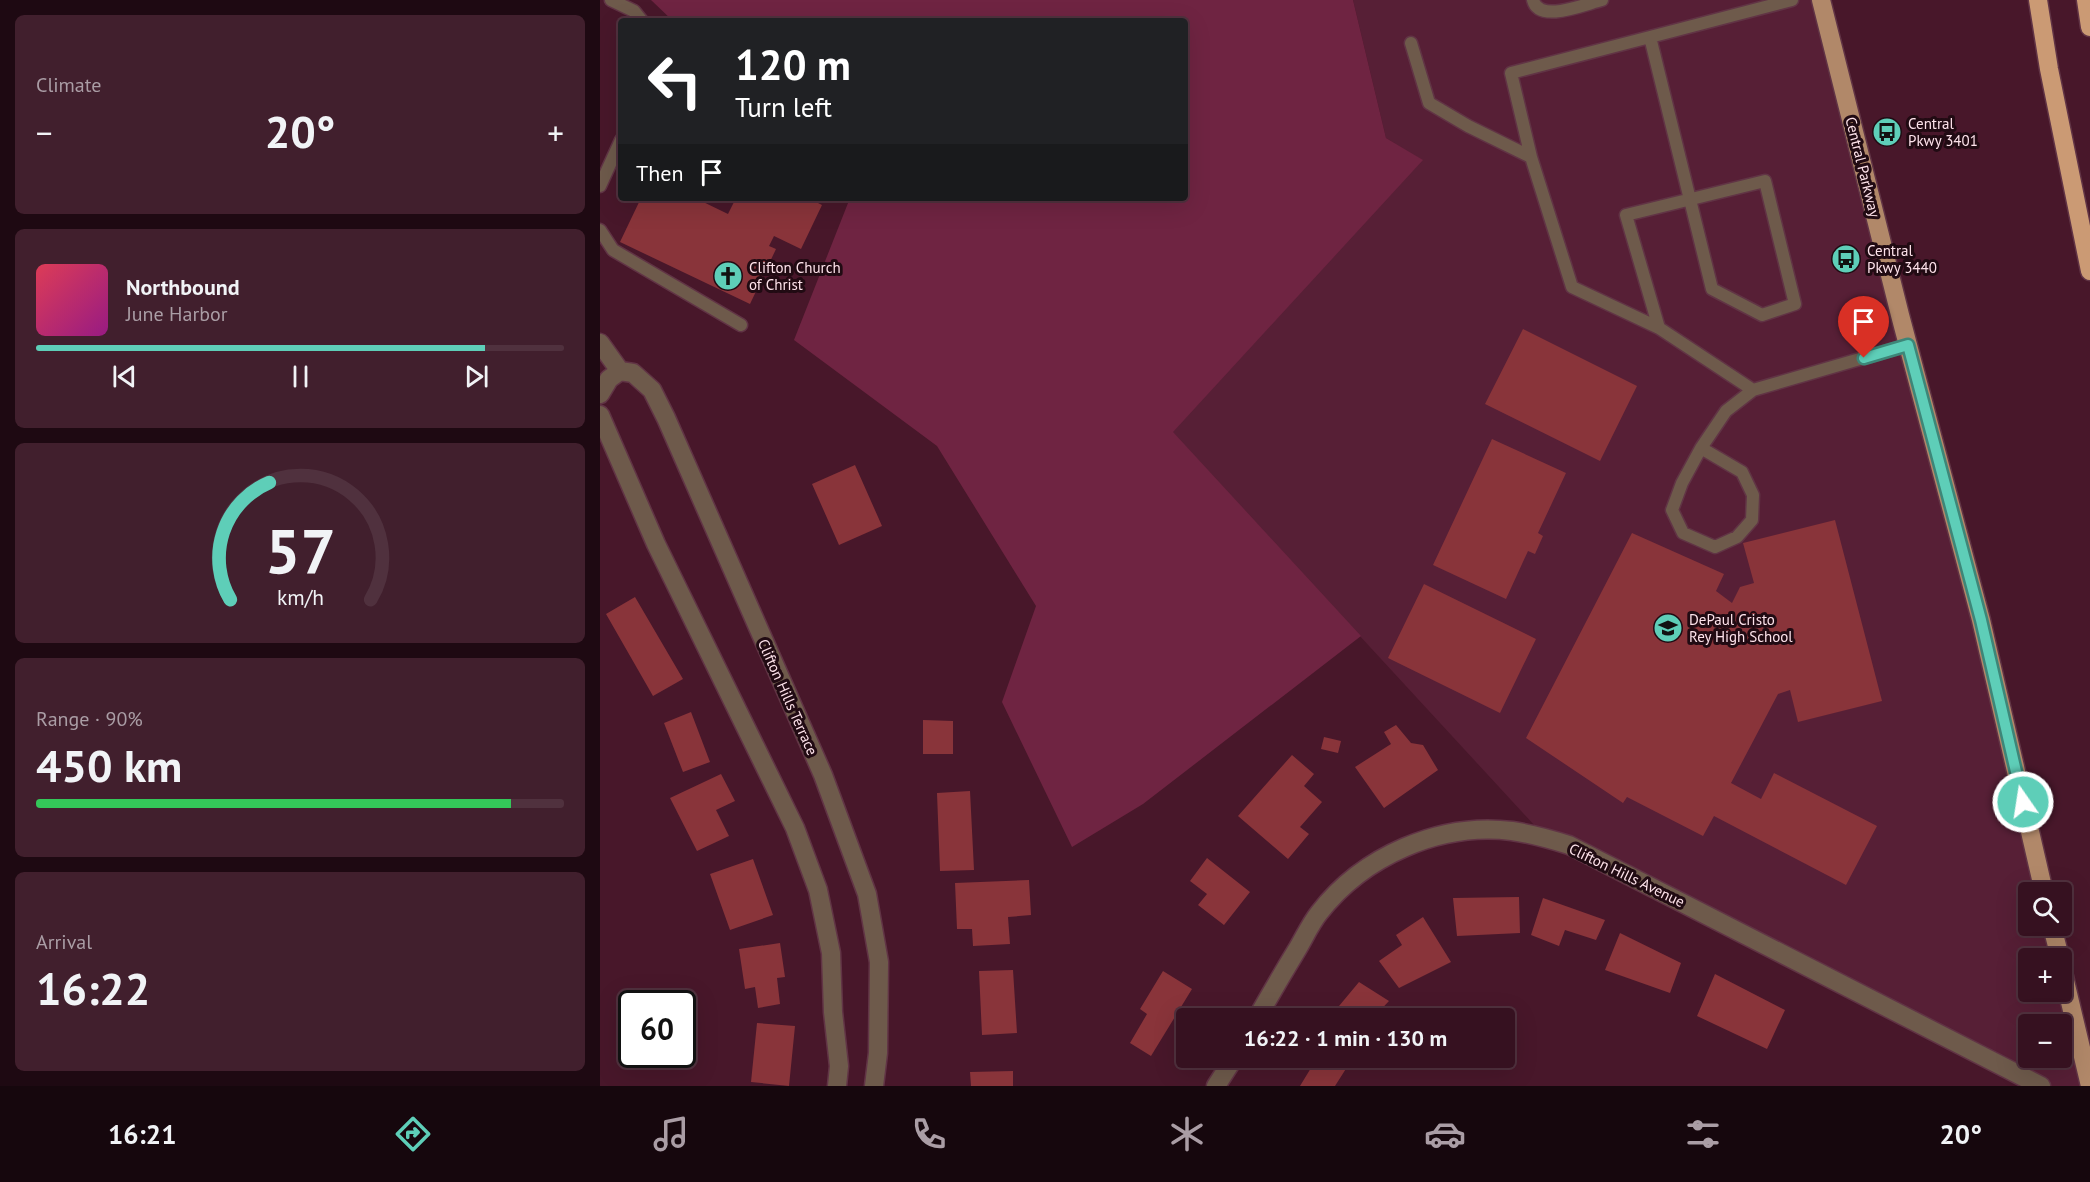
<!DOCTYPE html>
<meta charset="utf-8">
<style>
body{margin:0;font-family:"PT Sans",sans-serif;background:#411f2d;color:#f1f3f6;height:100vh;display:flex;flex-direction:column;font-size:22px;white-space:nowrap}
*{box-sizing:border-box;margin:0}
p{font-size:20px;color:#aa9da5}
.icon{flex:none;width:33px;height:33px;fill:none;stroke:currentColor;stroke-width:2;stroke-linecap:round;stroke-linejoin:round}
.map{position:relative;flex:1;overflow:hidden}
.panel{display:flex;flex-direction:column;gap:15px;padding:15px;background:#1e0912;width:600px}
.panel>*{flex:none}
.top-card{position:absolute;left:18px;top:18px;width:570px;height:183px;border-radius:6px;box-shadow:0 6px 24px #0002,0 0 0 2px #50313e;background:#202124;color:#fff;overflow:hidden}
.buttons{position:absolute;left:1418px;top:882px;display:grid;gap:12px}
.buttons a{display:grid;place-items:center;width:54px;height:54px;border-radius:6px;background:#361120;box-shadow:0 6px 24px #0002,0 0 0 2px #50313e;font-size:30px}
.speed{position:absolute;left:18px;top:990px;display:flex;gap:12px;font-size:30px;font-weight:700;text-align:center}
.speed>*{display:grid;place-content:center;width:78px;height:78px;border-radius:50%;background:#361120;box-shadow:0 6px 24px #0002,0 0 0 2px #50313e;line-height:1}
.speed .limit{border:3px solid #111;border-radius:9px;background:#fff;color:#111}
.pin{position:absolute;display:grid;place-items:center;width:51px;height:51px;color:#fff;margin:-62px -26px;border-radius:50% 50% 50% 0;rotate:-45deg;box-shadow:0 0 6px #0007}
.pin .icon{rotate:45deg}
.me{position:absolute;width:66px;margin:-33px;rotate:347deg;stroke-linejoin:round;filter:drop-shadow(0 0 4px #0008)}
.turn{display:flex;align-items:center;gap:21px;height:126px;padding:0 18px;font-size:27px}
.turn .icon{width:78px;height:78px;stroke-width:2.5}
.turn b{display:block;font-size:42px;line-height:51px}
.then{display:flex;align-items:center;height:57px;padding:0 18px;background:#0003;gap:12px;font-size:22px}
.big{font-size:45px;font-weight:800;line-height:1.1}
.panel .card{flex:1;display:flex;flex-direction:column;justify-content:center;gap:9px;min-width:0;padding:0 21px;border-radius:9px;background:#411f2d}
.panel .dial{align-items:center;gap:0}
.dial svg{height:156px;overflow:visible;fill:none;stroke:#50313e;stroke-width:7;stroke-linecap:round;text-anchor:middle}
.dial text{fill:#f1f3f6;stroke:none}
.song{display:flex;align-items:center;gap:18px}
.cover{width:72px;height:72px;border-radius:9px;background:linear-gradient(135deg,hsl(350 70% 55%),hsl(310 70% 35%))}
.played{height:6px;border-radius:3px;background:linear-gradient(90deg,#5eceb8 85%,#50313e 85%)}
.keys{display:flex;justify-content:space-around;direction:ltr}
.heat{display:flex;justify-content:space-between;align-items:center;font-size:33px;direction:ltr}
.charge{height:9px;border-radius:4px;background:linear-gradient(90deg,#34c759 90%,#50313e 0)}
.trip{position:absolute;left:576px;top:1008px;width:339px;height:60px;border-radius:6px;background:#361120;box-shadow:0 6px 24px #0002,0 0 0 2px #50313e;font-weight:800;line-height:60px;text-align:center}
.tabs{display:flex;height:96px;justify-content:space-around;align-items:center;background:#16070d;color:#aa9da5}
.tabs .icon{width:42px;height:42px}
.tabs .selected{color:#5eceb8}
.tabs b{font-size:27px;color:#f1f3f6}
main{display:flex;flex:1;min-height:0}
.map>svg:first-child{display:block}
.built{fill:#571f36;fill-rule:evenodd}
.green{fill:#6f2442}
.building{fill:#89343a}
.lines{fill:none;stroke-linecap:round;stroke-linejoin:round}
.lane-casing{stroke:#613445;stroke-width:15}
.street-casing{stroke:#613445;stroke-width:21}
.primary-casing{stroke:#613445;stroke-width:21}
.highway-casing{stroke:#613445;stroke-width:21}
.lane{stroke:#6e5a4b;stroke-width:12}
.street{stroke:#6e5a4b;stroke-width:18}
.primary{stroke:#b18869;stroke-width:18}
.highway{stroke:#cb9a74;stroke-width:18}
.route-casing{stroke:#3d8678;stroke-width:15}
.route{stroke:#5eceb8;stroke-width:10}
.labels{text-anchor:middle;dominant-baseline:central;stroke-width:6;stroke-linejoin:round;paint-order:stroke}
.poi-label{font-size:15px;fill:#fee3eb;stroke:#210b13;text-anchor:start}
.street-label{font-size:15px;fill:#fee3eb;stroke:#210b13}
</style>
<main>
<section class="panel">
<div class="card"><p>Climate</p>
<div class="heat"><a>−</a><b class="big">20°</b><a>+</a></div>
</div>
<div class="card">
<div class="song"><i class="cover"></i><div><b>Northbound</b><p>June Harbor</p></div></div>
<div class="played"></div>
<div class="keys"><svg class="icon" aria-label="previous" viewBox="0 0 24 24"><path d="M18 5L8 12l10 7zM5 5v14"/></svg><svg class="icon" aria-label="pause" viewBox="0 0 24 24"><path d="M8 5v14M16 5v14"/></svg><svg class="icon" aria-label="next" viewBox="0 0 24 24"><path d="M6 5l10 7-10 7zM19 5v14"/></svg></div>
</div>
<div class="card dial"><svg viewBox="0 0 100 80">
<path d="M14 69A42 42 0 1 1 86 69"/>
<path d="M14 69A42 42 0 0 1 34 9" stroke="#5eceb8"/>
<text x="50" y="56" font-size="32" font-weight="700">57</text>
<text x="50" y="72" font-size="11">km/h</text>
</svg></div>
<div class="card"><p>Range · 90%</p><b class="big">450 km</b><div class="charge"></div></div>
<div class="card"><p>Arrival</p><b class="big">16:22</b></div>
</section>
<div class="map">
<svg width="1490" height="1086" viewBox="0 0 1490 1086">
<rect width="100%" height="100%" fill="#48172a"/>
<!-- built -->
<path class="built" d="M753 0H1221L1444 892H1428V926H1452L1460 958H1428V992H1461L1490 1086H1441L946 838 572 432 822 160 786 138ZM1428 1024H1461V1058H1428Z"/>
<!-- green -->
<path class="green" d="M51 0H753L786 138 823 160 573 432 761 636 543 804 472 847 402 702 436 606 337 446 194 340 250 198H585V21H73Z"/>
<!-- building -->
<path class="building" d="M41 198H95L128 214 136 198H208L222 205 201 249 174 236 169 246 176 249 150 304 20 242Z
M923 329 1037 386 1000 461 885 404Z
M892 439 966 473 938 533 943 536 935 554 928 551 906 599 833 565Z
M255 465 282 526 239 545 212 484Z
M1235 520 1282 701 1198 722 1190 690 1178 694 1131 783 1161 799 1174 773 1277 826 1246 885 1114 816 1103 836 1027 797 1023 803 926 738 1032 533 1124 574 1116 591 1132 603 1140 587 1154 583 1143 543Z
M824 584 936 639 900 713 788 658Z
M35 597 83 679 53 696 6 614Z
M91 712 110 762 83 772 64 723Z
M323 720 353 721V754H323Z
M796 725 811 743 823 745 838 770 784 808 755 767 791 744 784 732Z
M724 737 741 741 738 753 721 749Z
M692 755 714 774 704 786 722 802 700 827 709 834 688 859 638 816Z
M121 774 135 801 116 810 129 836 97 851 70 798Z
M370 791 374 870 340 871 337 793Z
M607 858 650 892 624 925 598 905 607 894 590 881Z
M153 859 173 915 130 930 110 874Z
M429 880 431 915 408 917 410 944 373 946 372 929H357L355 883Z
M919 897 920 933 857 936 853 898Z
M943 898 1005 920 996 940 965 930 959 946 931 935Z
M823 917 851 962 799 988 779 961 802 945 796 935Z
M1020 933 1081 963 1070 993 1005 970Z
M180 943 185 977 177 978 180 1004 158 1008 155 987 145 989 139 949Z
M413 970 417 1033 382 1035 379 971Z
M563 971 592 989 551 1056 530 1043 547 1014 540 1009Z
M1115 974 1185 1010 1167 1049 1097 1016Z
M759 982 789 1001 773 1018H729Z
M157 1023 195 1026 189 1086 151 1082Z
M717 1058H738L749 1064 735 1086H700Z
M413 1071V1086H371L370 1072Z"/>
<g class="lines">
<!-- lane casing -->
<g class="lane-casing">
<path id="lane" d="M11 0 34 11 42 21
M933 0C939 24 985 4 1002 0
M811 43 829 103 868 126 931 157 972 287 1059 328 1153 390
M931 157 911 73 1050 37
M0 186 21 140
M0 230 13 250 141 325
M1059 328 1026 215 1165 181 1195 304 1162 315 1112 289 1050 37 1192 0
M1101 448 1142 472 1153 495 1152 520 1137 537 1115 547 1083 533 1072 510 1082 483 1101 448 1126 411 1153 390 1308 345"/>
</g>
<!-- street casing -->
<g class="street-casing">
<path id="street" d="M0 343 20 371
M0 394 9 379 20 371 33 373 52 390 66 418 223 775 267 894 279 962 278 1053 274 1086
M0 415 56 544 195 828 218 890 231 953 233 1012 239 1066 237 1086
M657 1018C670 995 684 971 698 948 705 936 711 923 719 913 763 856 840 822 912 831 932 834 950 839 969 845L1441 1086
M616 1086 634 1058"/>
</g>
<!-- primary casing -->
<g class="primary-casing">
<path id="primary" d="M1221 0 1300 315 1381 620 1444 892
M1452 926 1460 958
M1461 964 1490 1086"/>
</g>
<!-- highway casing -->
<g class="highway-casing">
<path id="highway" d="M1438 0 1449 69 1490 271
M1486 0 1490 27"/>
</g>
<!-- lane -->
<use href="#lane" class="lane"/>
<!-- street -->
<use href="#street" class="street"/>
<!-- primary -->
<use href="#primary" class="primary"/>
<!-- highway -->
<use href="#highway" class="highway"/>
</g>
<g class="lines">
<!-- route casing -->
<g class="route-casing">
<path id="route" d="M1264 358 1308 345 1381 620 1423 802"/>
</g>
<!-- route -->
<use href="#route" class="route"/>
</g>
<!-- icons -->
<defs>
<g id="bus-disc" transform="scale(1.5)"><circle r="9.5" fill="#5eceb8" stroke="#210b13"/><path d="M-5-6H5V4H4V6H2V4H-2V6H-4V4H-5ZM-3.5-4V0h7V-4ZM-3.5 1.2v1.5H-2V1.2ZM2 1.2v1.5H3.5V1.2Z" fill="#111"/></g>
<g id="church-disc" transform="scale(1.5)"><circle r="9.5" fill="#5eceb8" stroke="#210b13"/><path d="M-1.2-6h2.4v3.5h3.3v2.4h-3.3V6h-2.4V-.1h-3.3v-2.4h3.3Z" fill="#111"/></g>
<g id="school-disc" transform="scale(1.5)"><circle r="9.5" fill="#5eceb8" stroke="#210b13"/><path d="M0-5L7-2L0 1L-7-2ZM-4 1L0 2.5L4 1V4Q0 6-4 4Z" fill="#111"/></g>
</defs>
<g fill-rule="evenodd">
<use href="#bus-disc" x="1287" y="132"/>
<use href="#bus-disc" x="1246" y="259"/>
<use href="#church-disc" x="128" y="276"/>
<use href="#school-disc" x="1068" y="628"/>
</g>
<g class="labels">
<!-- poi labels -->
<g class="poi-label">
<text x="1308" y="123">Central<tspan x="1308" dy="17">Pkwy 3401</tspan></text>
<text x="1267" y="250">Central<tspan x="1267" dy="17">Pkwy 3440</tspan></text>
<text x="149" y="267">Clifton Church<tspan x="149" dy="17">of Christ</tspan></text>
<text x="1089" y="619">DePaul Cristo<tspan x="1089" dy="17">Rey High School</tspan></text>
</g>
<!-- street labels -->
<g class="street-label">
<text transform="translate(1263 167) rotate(76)">Central Parkway</text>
<text transform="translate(188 697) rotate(66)">Clifton Hills Terrace</text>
<text transform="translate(1027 875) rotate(26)">Clifton Hills Avenue</text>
</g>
</g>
</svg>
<div class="buttons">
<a><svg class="icon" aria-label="search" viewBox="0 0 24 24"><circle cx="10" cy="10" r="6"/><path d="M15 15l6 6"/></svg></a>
<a>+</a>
<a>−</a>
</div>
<div class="speed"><div class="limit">60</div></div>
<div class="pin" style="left:1264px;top:358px;background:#d93025"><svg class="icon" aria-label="arrive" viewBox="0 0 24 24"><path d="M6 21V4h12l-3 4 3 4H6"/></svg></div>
<svg class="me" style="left:1423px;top:802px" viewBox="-20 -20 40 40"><circle r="17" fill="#5eceb8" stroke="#fff" stroke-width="3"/><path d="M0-11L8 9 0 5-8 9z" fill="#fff"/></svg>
<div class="trip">16:22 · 1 min · 130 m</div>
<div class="top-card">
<div class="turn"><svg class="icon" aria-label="left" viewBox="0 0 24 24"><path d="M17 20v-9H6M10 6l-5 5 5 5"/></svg><div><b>120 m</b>Turn left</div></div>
<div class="then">Then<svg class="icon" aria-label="arrive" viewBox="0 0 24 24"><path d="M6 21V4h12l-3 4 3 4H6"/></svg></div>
</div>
</div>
</main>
<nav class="tabs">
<b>16:21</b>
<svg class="icon selected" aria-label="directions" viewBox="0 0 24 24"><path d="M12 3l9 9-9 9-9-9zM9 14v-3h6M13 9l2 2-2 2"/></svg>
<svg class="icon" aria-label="music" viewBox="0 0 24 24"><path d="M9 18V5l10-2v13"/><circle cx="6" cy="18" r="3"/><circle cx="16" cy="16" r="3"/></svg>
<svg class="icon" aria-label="phone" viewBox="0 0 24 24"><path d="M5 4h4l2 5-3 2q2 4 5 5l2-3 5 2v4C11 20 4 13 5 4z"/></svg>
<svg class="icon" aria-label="climate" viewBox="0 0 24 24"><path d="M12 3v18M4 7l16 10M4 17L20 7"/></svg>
<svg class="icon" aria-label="car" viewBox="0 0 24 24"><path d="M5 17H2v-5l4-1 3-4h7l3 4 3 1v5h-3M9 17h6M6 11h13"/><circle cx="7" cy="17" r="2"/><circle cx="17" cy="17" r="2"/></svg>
<svg class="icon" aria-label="filters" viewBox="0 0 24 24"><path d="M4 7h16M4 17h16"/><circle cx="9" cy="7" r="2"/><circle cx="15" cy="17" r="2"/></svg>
<b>20°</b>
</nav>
